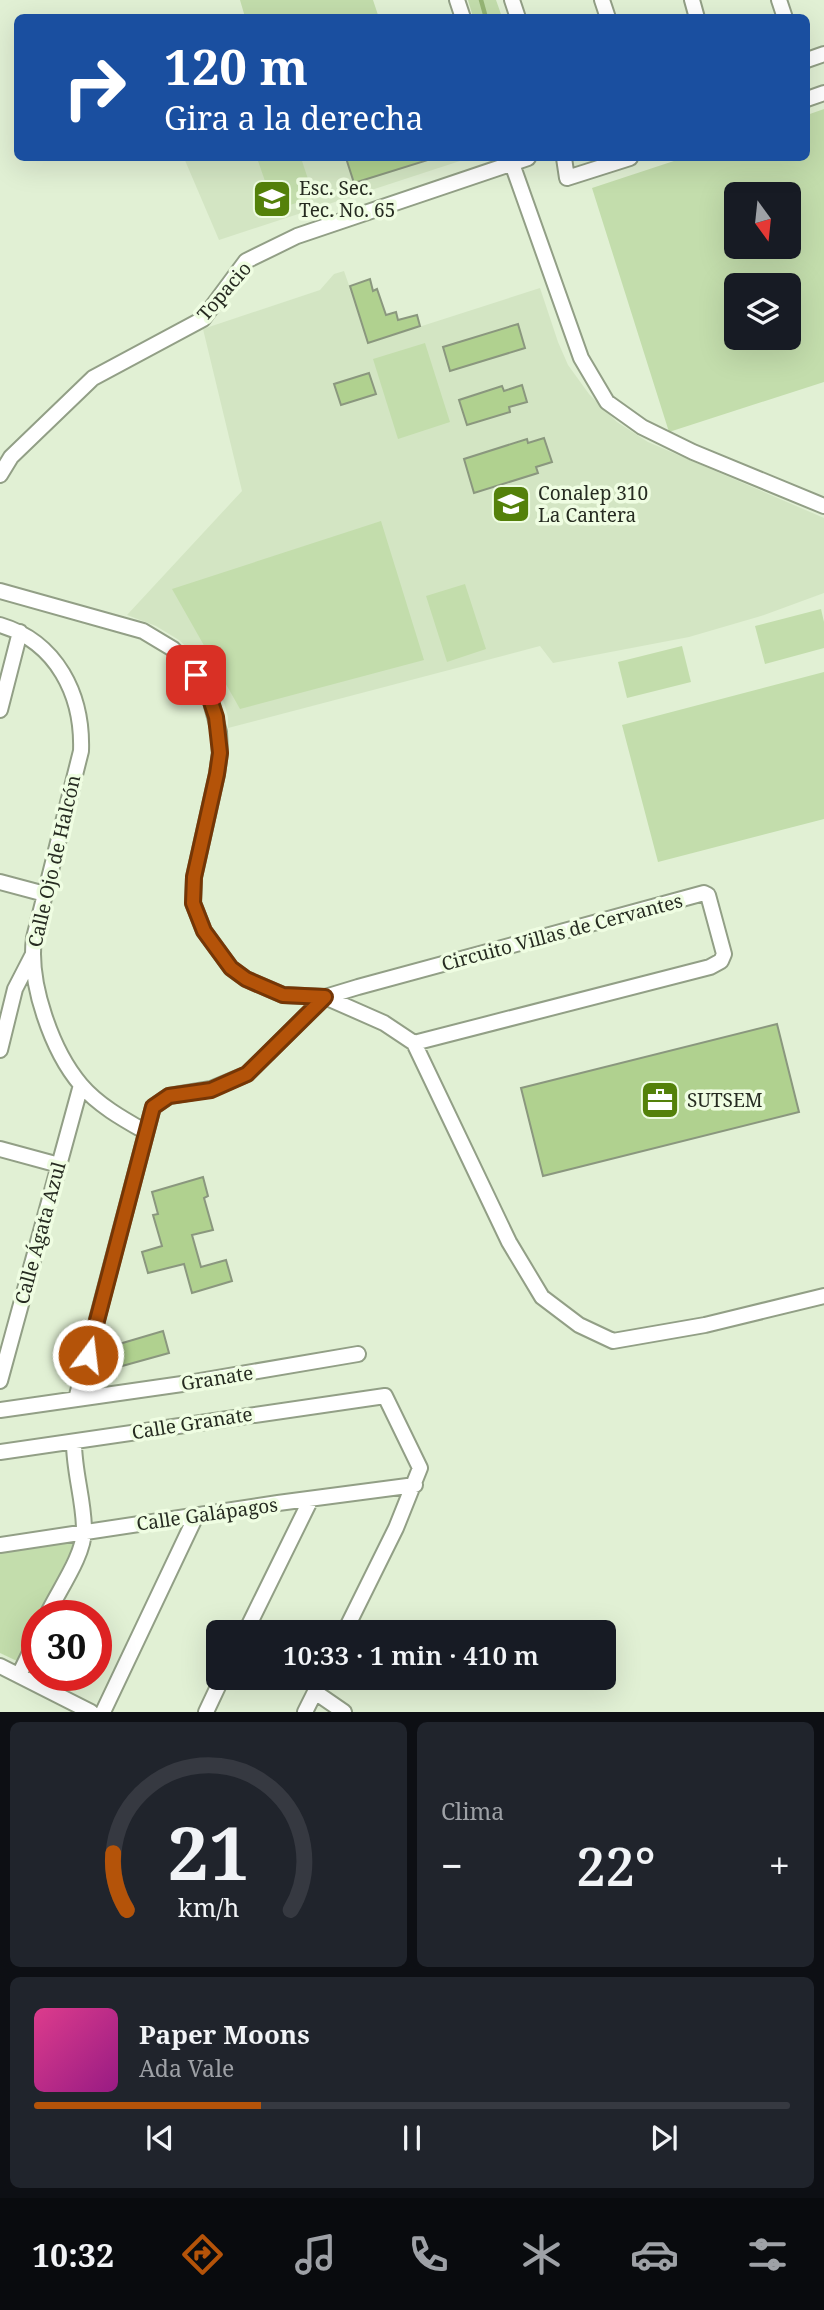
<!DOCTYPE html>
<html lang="es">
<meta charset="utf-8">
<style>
body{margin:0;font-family:"Noto Serif",serif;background:#20242c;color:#f1f3f6;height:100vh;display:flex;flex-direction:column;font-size:26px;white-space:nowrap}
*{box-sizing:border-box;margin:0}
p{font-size:23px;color:#9ea1a6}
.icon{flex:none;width:38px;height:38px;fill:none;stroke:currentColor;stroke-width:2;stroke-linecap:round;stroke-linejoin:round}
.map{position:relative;height:1712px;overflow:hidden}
.panel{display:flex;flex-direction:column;gap:10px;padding:10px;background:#0d0f14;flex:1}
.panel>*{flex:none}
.guide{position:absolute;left:14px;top:14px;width:796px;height:147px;border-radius:10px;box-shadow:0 7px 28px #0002;background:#1a4fa0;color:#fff;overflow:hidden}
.needle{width:46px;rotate:165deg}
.controls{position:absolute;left:724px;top:182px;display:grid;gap:14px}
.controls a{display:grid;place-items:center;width:77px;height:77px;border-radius:10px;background:#171b24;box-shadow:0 7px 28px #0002;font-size:35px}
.speed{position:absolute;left:21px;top:1600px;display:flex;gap:14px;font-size:35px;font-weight:700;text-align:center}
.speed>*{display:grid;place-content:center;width:91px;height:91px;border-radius:50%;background:#171b24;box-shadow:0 7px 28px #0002;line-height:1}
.speed .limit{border:10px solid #d22;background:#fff;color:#111}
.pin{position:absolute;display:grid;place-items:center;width:60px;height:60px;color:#fff;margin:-30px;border-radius:14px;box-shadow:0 4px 10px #0006}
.me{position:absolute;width:77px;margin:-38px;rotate:15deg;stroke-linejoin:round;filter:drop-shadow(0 0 5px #0008)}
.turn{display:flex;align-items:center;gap:24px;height:147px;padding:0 35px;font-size:32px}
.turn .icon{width:91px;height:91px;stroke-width:2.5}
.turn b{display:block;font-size:49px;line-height:60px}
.big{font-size:52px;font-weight:600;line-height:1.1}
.panel .widget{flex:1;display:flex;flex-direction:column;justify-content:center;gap:10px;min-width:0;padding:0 24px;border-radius:10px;background:#20242c}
.panel .dial{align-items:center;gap:0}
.dial svg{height:182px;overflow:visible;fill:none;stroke:#363941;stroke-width:7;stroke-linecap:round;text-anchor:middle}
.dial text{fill:#f1f3f6;stroke:none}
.song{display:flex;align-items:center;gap:21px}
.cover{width:84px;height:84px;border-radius:10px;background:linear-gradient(135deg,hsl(330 70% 55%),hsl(310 70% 35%))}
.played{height:7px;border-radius:4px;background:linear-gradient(90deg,#b45309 30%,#363941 30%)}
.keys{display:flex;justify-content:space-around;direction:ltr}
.heat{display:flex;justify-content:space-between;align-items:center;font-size:38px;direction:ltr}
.panel .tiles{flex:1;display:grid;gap:10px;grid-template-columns:1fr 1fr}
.widget:last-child{grid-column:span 2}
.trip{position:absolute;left:206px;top:1620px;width:410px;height:70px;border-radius:10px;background:#171b24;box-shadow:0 7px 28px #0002;font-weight:600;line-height:70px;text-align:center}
.tab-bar{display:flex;height:112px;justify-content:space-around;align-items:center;background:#090b0e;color:#9ea1a6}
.tab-bar .icon{width:49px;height:49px}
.tab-bar .selected{color:#b45309}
.tab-bar b{font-size:32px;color:#f1f3f6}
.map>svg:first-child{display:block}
.built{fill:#d3e5c3}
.green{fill:#c3ddac;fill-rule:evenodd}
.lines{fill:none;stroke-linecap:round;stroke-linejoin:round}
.stream{stroke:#95b574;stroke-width:4.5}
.building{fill:#b0d18f;stroke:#8a977e;stroke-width:2}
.minor-casing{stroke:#929f86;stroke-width:18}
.minor{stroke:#fff;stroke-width:14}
.route-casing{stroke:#753606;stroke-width:18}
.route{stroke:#b45309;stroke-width:12}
.labels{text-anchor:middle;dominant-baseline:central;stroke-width:7;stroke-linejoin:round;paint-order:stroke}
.poi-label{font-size:19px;fill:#262b21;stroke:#effde2;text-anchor:start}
.street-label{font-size:19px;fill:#262b21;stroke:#effde2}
</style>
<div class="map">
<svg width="824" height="1712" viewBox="0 0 824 1712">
<rect width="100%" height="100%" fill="#e1f0d4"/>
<!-- built -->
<path class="built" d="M184 158H469L219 240Z
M344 271 369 343 540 288 558 342 568 365 589 394 617 422 648 442 824 518V593L761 616 689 637 553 663 540 646 228 728V717L224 703 215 682 201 661 179 640 156 626 127 615 242 491 203 329 320 290 334 274Z"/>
<!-- green -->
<path class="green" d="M240 0H373L378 15 371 18 245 17Z
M468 0H496L502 17H473Z
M824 109V382L669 432 592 188 683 158H807V115ZM737 194H789V247H737ZM737 285H789V338H737Z
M257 158H301L314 197 275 210Z
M425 343 450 422 398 439 373 359Z
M381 521 424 660 240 709 172 589Z
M465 584 486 649 447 662 426 596Z
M821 609 824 622V648L765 664 755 626Z
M682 646 691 682 627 698 618 662Z
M824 672V819L658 862 622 725Z
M70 1541 74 1545 39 1615H37V1621L17 1661 0 1653V1552Z"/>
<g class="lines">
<!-- stream -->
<path class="stream" d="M481 0 486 18"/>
</g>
<!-- building -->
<path class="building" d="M346 158H427L428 160 354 183Z
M370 279 373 291 377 289 386 315 396 312 398 320 417 315 420 326 368 343 350 286Z
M518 324 525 348 450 371 443 347Z
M369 373 376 394 341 405 334 384Z
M522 385 527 402 509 407 510 412 467 425 459 400 502 386 504 391Z
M544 438 552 462 536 467 538 473 474 493 464 459 527 439 528 443Z
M777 1024 799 1112 543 1176 521 1088Z
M203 1177 208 1196 204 1198 213 1230 192 1235 201 1267 226 1260 232 1281 192 1293 184 1264 148 1273 142 1252 162 1246 153 1215 158 1214 152 1192Z
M163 1331 169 1353 115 1368 109 1347Z"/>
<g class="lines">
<!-- minor casing -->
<g class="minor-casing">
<path id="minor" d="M457 0 463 18
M512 0 518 18
M602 0 608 18
M692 0 697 18
M779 0 785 18
M807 60 824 54
M807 99 824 93
M510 158 581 358 607 402 642 427 693 452 824 506
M564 158 567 178 630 158
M0 475 11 457 93 378 203 319 246 261 297 236 528 158
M0 591 143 631 173 649 184 660 196 675 211 702 219 732 220 753 217 774 194 877 193 903 204 931 231 968 246 979 283 995 325 997 384 1023 414 1043 509 1242 542 1297 579 1325 613 1341 705 1325 824 1296
M0 625C57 642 83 695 81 751L34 938C28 983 52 1051 81 1085 98 1105 123 1119 146 1132
M0 710 20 632
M0 882 45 894
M0 1050 15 989 32 956
M0 1149 59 1165
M0 1381 81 1085
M76 1399 153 1107 169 1096 211 1089 247 1074 325 997 358 987 704 893 708 895 724 954 721 961 710 967 414 1043
M0 1410 182 1384 358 1354
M0 1452 385 1396 420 1468 396 1528 344 1633
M0 1545 278 1503 415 1485
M47 1615C58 1591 84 1556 84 1530 84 1501 74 1472 74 1443
M245 1633 311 1499
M0 1666 91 1712
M19 1675 37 1638
M315 1692 344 1712
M103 1712 196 1516
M206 1712 222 1678
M305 1712 322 1678"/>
</g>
<!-- minor -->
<use href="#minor" class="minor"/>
</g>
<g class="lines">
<!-- route casing -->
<g class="route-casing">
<path id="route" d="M88 1355 153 1107 169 1096 211 1090 247 1074 325 997 283 995 246 979 231 968 204 931 193 903 194 877 217 774 220 753 216 717 211 702 196 675"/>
</g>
<!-- route -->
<use href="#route" class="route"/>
</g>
<!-- icons -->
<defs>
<g id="school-square" transform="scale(2.0125)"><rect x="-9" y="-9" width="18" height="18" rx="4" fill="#54810a" stroke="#effde2"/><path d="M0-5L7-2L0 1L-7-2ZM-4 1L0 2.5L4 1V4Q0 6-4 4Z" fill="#fff"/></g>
<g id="university-square" transform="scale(2.0125)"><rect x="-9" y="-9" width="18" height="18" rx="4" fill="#54810a" stroke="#effde2"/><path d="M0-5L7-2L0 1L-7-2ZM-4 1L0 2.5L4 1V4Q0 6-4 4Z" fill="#fff"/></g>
<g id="office-square" transform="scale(2.0125)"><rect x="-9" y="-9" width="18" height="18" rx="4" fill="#54810a" stroke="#effde2"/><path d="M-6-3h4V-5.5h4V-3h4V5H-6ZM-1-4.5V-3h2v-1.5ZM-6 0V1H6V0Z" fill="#fff"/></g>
</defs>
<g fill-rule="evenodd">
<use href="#school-square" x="272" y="199"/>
<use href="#university-square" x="511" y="504"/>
<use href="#office-square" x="660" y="1100"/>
</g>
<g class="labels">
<!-- poi labels -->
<g class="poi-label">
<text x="299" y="188">Esc. Sec.<tspan x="299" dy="22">Tec. No. 65</tspan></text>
<text x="538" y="493">Conalep 310<tspan x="538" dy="22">La Cantera</tspan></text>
<text x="687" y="1100">SUTSEM</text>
</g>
<!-- street labels -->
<g class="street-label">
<text transform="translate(224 291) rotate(-49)">Topacio</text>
<text transform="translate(54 861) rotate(-77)">Calle Ojo de Halcón</text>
<text transform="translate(562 932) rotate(-15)">Circuito Villas de Cervantes</text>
<text transform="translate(40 1233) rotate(-75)">Calle Ágata Azul</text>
<text transform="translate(217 1378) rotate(-9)">Granate</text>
<text transform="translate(192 1423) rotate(-9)">Calle Granate</text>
<text transform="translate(207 1514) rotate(-8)">Calle Galápagos</text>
</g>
</g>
</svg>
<div class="controls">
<a><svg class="needle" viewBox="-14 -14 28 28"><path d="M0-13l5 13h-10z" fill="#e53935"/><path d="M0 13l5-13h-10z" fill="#9ea1a6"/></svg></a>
<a><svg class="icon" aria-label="layers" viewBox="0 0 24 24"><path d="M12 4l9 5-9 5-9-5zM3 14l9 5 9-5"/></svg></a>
</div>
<div class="speed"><div class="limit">30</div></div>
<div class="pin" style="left:196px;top:675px;background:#d93025"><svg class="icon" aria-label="arrive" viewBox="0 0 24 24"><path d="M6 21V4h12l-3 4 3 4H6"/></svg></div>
<svg class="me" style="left:88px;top:1355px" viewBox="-20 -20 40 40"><circle r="17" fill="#b45309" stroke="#fff" stroke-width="3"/><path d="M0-11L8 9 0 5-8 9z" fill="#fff"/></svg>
<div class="trip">10:33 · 1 min · 410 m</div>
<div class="guide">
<div class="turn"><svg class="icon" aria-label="right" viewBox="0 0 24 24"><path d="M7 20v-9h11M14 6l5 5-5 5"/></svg><div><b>120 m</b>Gira a la derecha</div></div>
</div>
</div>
<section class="panel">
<div class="tiles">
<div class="widget dial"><svg viewBox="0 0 100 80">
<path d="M14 69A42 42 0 1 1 86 69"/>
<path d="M14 69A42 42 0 0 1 8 44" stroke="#b45309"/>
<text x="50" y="56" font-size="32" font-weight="700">21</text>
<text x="50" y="72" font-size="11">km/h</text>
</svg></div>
<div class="widget"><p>Clima</p>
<div class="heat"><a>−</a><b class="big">22°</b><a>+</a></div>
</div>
<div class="widget">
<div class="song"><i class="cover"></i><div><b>Paper Moons</b><p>Ada Vale</p></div></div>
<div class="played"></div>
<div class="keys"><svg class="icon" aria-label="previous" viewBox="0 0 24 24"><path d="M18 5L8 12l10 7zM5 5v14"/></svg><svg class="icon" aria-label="pause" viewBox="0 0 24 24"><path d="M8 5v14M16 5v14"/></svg><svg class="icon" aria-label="next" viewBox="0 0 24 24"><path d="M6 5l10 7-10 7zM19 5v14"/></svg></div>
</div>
</div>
</section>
<nav class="tab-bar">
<b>10:32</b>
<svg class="icon selected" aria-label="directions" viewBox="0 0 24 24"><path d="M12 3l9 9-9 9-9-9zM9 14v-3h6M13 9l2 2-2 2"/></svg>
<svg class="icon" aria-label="music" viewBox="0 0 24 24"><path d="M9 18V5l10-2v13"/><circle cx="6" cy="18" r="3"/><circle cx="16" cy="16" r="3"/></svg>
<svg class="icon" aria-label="phone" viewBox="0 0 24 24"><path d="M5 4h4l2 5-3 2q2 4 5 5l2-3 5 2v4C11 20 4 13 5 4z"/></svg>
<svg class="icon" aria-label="climate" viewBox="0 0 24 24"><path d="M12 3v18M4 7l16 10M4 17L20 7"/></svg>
<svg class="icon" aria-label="car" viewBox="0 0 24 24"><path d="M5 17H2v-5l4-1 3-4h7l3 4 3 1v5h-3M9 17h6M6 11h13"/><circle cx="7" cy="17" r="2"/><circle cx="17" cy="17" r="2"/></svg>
<svg class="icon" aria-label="filters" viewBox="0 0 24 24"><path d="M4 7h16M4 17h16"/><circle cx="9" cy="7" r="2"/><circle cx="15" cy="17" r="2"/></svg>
</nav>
